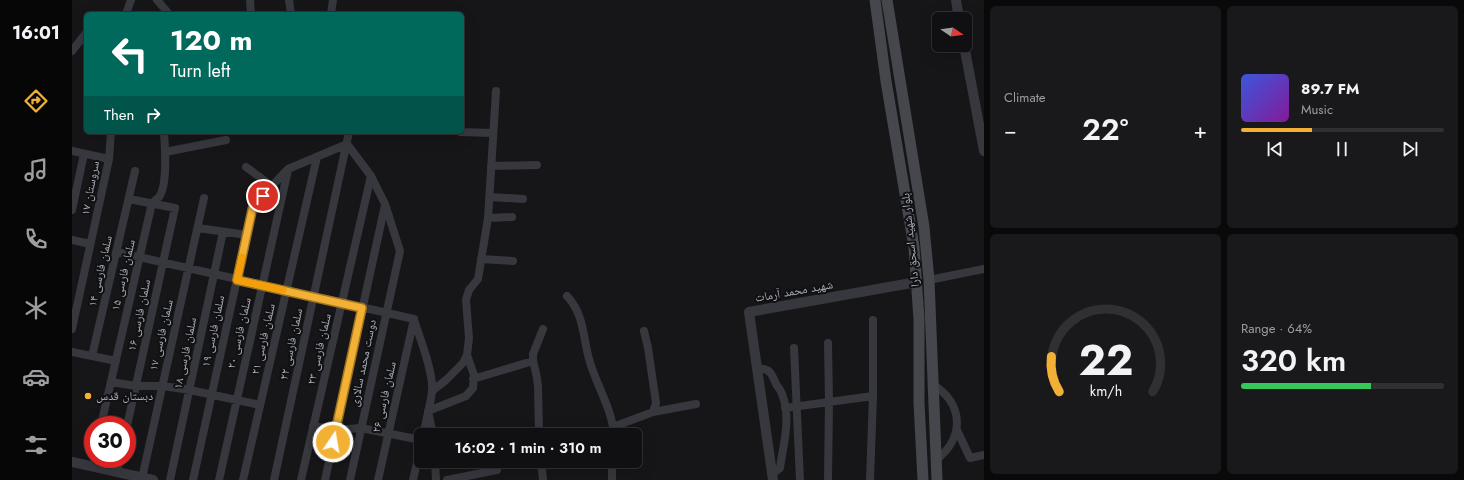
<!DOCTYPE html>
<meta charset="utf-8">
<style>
body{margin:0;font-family:Jost,"Noto Naskh Arabic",sans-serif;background:#19191b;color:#f1f3f6;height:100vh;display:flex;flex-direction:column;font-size:15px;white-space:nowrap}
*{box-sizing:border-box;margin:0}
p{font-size:13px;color:#9c9d9f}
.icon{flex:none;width:22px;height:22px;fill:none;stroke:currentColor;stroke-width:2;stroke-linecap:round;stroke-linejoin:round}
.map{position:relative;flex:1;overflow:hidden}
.side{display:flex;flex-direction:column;gap:6px;padding:6px;background:#09090a;width:480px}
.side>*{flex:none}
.guide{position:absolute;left:12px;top:12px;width:380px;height:122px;border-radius:6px;box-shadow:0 4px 16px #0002,0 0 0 1px #303032;background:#00695c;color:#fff;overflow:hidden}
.needle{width:26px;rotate:103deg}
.fabs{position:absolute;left:860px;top:12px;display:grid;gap:8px}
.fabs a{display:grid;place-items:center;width:40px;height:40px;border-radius:6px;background:#101012;box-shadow:0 4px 16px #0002,0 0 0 1px #303032;font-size:20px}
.speed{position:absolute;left:12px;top:416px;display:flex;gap:8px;font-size:20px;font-weight:700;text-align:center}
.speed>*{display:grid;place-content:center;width:52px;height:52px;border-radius:50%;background:#101012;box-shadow:0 4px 16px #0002,0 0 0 1px #303032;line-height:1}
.speed .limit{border:6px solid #d22;background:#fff;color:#111}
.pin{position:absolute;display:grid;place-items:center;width:34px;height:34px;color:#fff;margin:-17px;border:2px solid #fff;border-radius:50%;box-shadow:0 1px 4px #0007}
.me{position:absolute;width:44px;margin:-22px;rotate:12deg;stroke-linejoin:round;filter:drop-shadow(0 0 3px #0008)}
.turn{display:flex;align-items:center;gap:14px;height:84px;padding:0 20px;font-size:18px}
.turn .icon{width:52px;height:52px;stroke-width:2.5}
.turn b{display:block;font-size:28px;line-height:34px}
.then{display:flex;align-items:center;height:38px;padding:0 20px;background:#0003;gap:8px;font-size:15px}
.big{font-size:30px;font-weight:600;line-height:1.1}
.side .tile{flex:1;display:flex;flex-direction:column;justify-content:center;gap:6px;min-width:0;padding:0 14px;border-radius:6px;background:#19191b}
.side .dial{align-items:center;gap:0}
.dial svg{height:104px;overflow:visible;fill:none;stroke:#303032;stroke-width:7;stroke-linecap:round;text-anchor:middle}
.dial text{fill:#f1f3f6;stroke:none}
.song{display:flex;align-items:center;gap:12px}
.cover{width:48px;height:48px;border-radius:6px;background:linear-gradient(135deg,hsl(230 70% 55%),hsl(290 70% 35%))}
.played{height:4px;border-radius:2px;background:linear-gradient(90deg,#f2b134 35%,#303032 35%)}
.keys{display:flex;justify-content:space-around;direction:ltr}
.heat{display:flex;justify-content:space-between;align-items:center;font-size:22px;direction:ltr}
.charge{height:6px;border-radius:3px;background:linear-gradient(90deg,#34c759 64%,#303032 0)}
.side .tiles{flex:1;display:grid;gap:6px;grid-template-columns:repeat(2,1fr)}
.trip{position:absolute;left:342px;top:428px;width:228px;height:40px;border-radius:6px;background:#101012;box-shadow:0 4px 16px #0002,0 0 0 1px #303032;font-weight:600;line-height:40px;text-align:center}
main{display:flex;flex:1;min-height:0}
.dock{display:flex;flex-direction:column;width:72px;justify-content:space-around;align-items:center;background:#060607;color:#9c9d9f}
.dock .icon{width:28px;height:28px}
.dock .on{color:#f2b134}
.dock b{font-size:18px;color:#f1f3f6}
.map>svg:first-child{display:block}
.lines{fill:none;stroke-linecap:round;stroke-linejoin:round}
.minor{stroke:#37383d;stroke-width:8}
.tertiary{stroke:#37383d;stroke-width:10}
.secondary{stroke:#45474d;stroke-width:11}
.route-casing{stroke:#9d7322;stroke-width:10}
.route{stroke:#f2b134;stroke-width:7}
.slow{stroke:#f59e0b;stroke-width:7}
.poi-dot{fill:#f2b134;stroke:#111113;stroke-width:1.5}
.labels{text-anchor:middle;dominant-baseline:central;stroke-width:4;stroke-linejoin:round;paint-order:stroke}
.street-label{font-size:12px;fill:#a8adb8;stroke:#111113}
.poi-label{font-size:12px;fill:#a8adb8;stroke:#111113;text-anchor:start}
</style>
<main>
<nav class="dock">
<b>16:01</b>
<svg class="icon on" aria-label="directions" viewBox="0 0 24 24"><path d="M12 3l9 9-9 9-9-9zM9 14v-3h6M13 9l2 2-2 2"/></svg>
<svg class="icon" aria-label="music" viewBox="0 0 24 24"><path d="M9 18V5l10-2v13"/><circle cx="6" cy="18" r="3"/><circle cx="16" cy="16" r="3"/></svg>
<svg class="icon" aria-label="phone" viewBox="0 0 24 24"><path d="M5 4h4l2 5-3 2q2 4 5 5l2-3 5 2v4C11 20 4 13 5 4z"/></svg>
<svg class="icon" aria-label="climate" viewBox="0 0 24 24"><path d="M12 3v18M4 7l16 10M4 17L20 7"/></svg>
<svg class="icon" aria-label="car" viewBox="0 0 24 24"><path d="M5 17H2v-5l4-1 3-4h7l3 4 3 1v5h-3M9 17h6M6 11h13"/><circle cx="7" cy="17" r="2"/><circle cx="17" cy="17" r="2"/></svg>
<svg class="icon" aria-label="filters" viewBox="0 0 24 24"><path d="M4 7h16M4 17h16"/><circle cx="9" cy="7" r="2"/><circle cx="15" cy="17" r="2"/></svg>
</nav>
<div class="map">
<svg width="912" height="480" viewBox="0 0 912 480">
<rect width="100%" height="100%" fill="#161618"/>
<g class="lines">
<!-- minor -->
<path class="minor" d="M85 0 97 14
M178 0 179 14
M217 0 219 14
M54 14 59 0
M259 14 261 0
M0 51 14 33
M388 132 421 133
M275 144 299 176 313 204 328 251 278 480
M0 151 37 159
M93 152 154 140
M419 166 465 165
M174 167 200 186
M418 197 451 199
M0 210 12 154
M416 218 440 217
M126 228 175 235
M0 240 18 244
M45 252 342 319
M409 259 441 261
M857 280 912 269
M495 296C512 314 511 337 517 359 524 385 540 408 542 435
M342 320C348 338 362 374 360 392 358 406 354 421 351 435
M0 329 37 159 39 132
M722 348 728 480
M0 352 44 361
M20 356 63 171
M685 368C698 369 699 372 704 384 707 388 710 393 711 397 719 419 711 446 708 468L700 474
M401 379 461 361
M39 382 64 386H91L118 390 188 405
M860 384C892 403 893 438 864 460
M360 391 374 380 391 363 395 355 397 338 394 300 397 290 406 279 416 218 424 91
M713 408 801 396
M581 412 624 404
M29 425 80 203C82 201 85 199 87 197 96 185 93 147 92 132
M55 426 103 208 57 199
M241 426 264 430 289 428 349 440
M541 427 581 412 584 403 576 348 572 331
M885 430 898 458 912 455
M361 435 356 411 394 396 401 388 402 375 395 355
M467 435 466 386 464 373 461 361V354L471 329
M363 461 364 480
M469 461 471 480
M45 472 48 459
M70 478 132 198
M98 480 151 232
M121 480 181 206 216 169 275 144
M147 480 216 170
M171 480 245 157
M202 480 277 132
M229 480 299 176
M253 480 313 205
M306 480 342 319
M341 480 349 445
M375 480 425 470
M540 480V461
M756 480 757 402 756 343
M798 480 801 396V320"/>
<!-- tertiary -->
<path class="tertiary" d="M884 0 887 19
M892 45 912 151
M0 462 81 480
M701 480 677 312 845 282"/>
<!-- secondary -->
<path class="secondary" d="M803 0 814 81 842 247 847 319V403L851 480
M815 0 852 227 857 280 865 480"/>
</g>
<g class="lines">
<!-- route casing -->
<g class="route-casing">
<path id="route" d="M191 196 181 206 165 280 290 308 261 442"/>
</g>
<!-- route -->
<use href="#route" class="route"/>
<!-- slow -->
<path class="slow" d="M170 257 165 280 211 290"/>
</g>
<!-- markers -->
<circle class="poi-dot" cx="16" cy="396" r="4"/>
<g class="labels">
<!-- street labels -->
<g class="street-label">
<text transform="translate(18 188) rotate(-79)">سروستان ۱۷</text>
<text transform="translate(838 240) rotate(-96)">بلوار شهید اسحق دارا</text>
<text transform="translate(28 271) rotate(-77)">سلمان فارسی ۱۴</text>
<text transform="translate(51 275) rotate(-77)">سلمان فارسی ۱۵</text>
<text transform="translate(722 291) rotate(-10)">شهید محمد آرمات</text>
<text transform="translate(67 315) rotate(-78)">سلمان فارسی ۱۶</text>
<text transform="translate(141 331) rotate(-78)">سلمان فارسی ۱۹</text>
<text transform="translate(167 333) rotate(-77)">سلمان فارسی ۲۰</text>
<text transform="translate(89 335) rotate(-77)">سلمان فارسی ۱۷</text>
<text transform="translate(191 339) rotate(-77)">سلمان فارسی ۲۱</text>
<text transform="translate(219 344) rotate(-78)">سلمان فارسی ۲۲</text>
<text transform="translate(247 349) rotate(-77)">سلمان فارسی ۲۳</text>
<text transform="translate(113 353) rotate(-78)">سلمان فارسی ۱۸</text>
<text transform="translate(291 363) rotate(-78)">دوست محمد سالاری</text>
<text transform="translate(312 397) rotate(-77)">سلمان فارسی ۲۶</text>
</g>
<!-- poi labels -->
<g class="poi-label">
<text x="24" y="396">دبستان قدس</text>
</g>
</g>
</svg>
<div class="fabs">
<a><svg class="needle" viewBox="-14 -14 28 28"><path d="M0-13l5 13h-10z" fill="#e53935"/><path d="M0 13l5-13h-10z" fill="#9c9d9f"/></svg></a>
</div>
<div class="speed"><div class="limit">30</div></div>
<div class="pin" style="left:191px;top:196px;background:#d93025"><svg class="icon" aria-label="arrive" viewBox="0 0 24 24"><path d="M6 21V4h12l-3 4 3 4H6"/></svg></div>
<svg class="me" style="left:261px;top:442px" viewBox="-20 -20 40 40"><circle r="17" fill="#f2b134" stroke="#fff" stroke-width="3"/><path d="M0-11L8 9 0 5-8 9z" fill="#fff"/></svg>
<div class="trip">16:02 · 1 min · 310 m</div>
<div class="guide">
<div class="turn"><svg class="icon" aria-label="left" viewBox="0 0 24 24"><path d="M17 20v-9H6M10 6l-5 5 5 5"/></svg><div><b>120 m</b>Turn left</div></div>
<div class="then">Then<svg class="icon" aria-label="right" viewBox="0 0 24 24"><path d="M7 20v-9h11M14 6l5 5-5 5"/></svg></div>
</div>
</div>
<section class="side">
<div class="tiles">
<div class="tile"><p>Climate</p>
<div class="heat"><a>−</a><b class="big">22°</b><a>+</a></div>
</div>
<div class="tile">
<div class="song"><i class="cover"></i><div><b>89.7 FM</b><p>Music</p></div></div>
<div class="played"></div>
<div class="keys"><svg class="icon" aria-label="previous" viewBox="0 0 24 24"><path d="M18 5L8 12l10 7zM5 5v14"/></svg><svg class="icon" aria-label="pause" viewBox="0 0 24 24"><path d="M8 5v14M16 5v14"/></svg><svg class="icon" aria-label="next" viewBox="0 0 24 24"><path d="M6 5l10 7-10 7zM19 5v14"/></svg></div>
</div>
<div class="tile dial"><svg viewBox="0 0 100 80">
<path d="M14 69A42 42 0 1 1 86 69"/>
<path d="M14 69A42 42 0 0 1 8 42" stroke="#f2b134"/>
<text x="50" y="56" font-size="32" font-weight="700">22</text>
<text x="50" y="72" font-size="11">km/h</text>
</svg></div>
<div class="tile"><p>Range · 64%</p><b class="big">320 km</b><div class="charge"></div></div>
</div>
</section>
</main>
